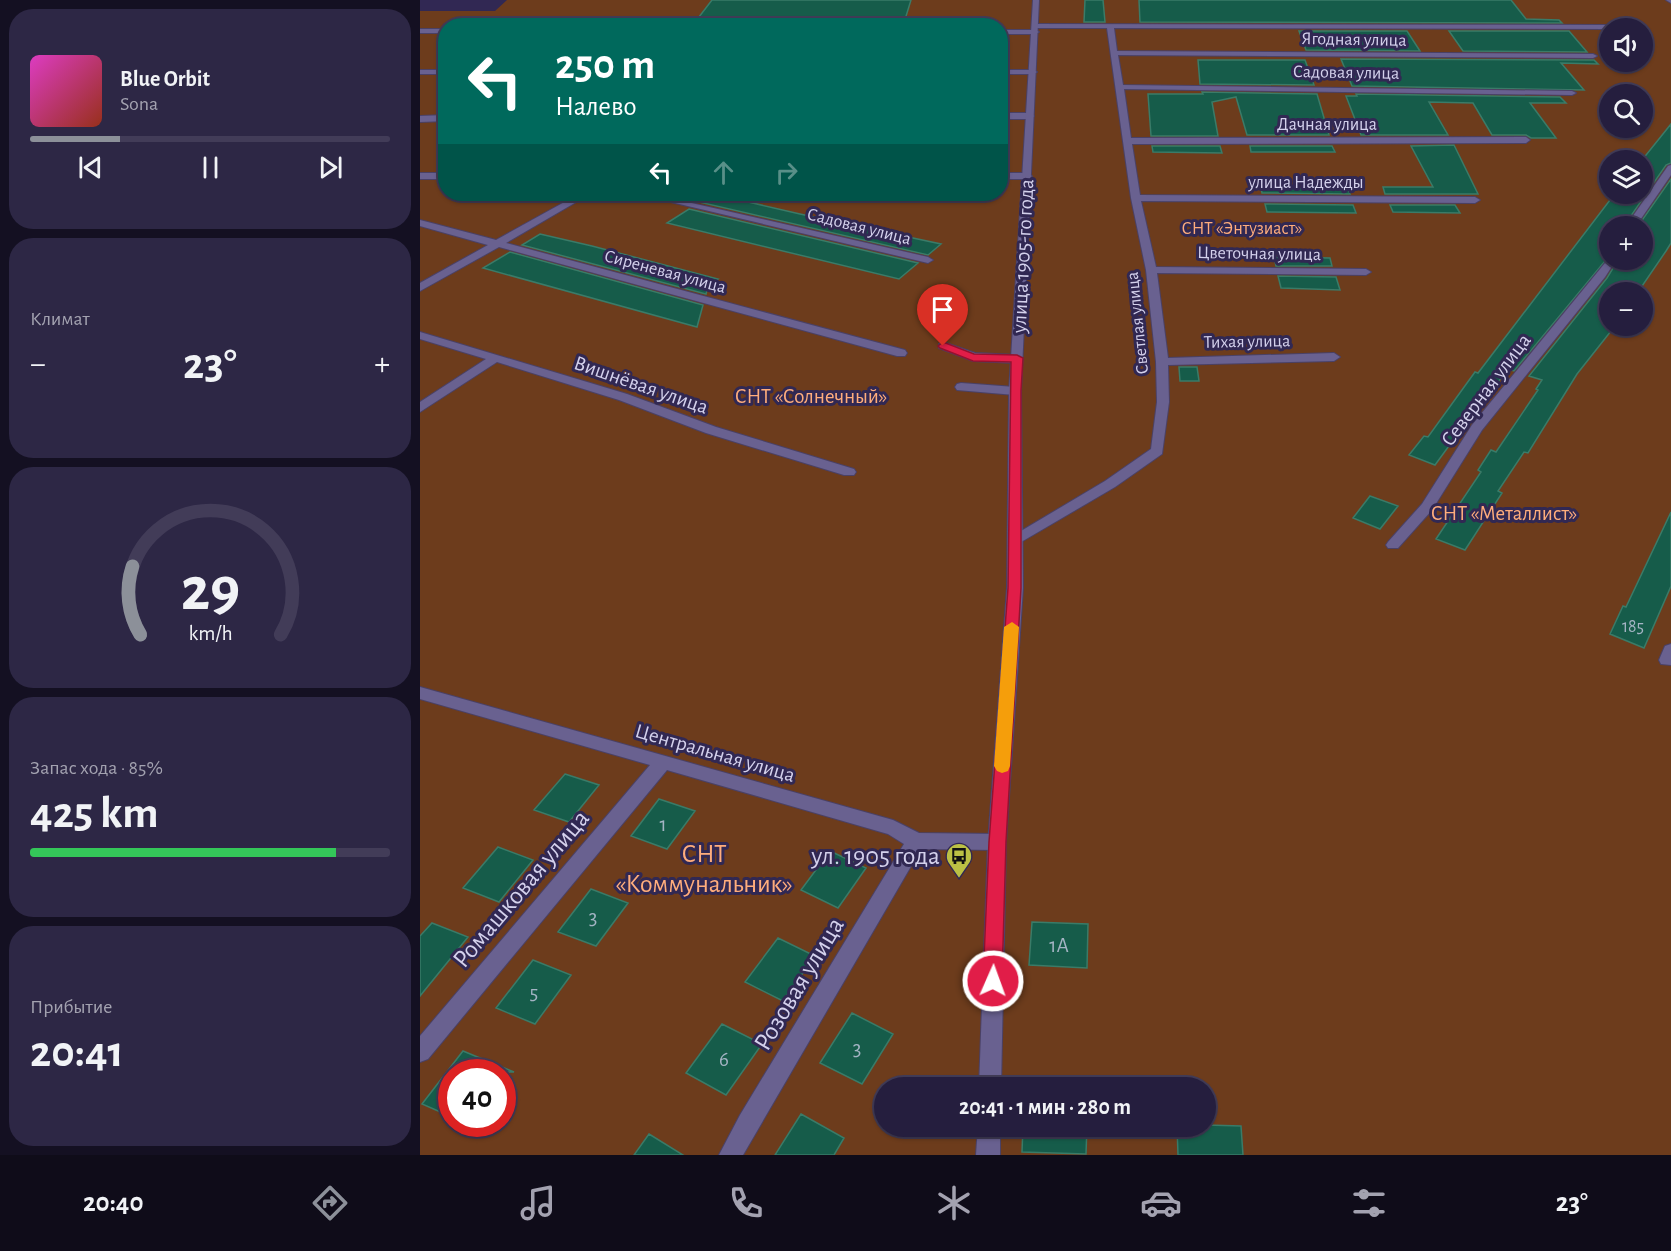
<!DOCTYPE html>
<html lang="ru">
<meta charset="utf-8">
<style>
body{margin:0;font-family:"Alegreya Sans",sans-serif;background:#2d2745;color:#f1f3f6;height:100vh;display:flex;flex-direction:column;font-size:22px;white-space:nowrap}
*{box-sizing:border-box;margin:0}
p{font-size:20px;color:#a3a2b0}
.icon{flex:none;width:33px;height:33px;fill:none;stroke:currentColor;stroke-width:2;stroke-linecap:round;stroke-linejoin:round}
.map{position:relative;flex:1;overflow:hidden}
.sheet{display:flex;flex-direction:column;gap:9px;padding:9px;background:#141022;width:420px}
.sheet>*{flex:none}
.banner{position:absolute;left:18px;top:18px;width:570px;height:183px;border-radius:24px;box-shadow:0 2px 4px #0004,0 0 0 2px #423c58;background:#00695c;color:#fff;overflow:hidden}
.buttons{position:absolute;left:1179px;top:18px;display:grid;gap:12px}
.buttons a{display:grid;place-items:center;width:54px;height:54px;border-radius:50%;background:#251e3e;box-shadow:0 2px 4px #0004,0 0 0 2px #423c58;font-size:30px}
.speed{position:absolute;left:18px;top:1059px;display:flex;gap:12px;font-size:30px;font-weight:700;text-align:center}
.speed>*{display:grid;place-content:center;width:78px;height:78px;border-radius:50%;background:#251e3e;box-shadow:0 2px 4px #0004,0 0 0 2px #423c58;line-height:1}
.speed .limit{border:9px solid #d22;background:#fff;color:#111}
.pin{position:absolute;display:grid;place-items:center;width:51px;height:51px;color:#fff;margin:-62px -26px;border-radius:50% 50% 50% 0;rotate:-45deg;box-shadow:0 0 6px #0007}
.pin .icon{rotate:45deg}
.me{position:absolute;width:66px;margin:-33px;rotate:2deg;stroke-linejoin:round;filter:drop-shadow(0 0 4px #0008)}
.turn{display:flex;align-items:center;gap:21px;height:126px;padding:0 18px;font-size:27px}
.turn .icon{width:78px;height:78px;stroke-width:2.5}
.turn b{display:block;font-size:42px;line-height:51px}
.lanes{display:flex;align-items:center;height:57px;padding:0 18px;background:#0003;justify-content:center;gap:30px;direction:ltr}
.lanes .off{opacity:.35}
.big{font-size:45px;font-weight:600;line-height:1.1}
.sheet .tile{flex:1;display:flex;flex-direction:column;justify-content:center;gap:9px;min-width:0;padding:0 21px;border-radius:24px;background:#2d2745}
.sheet .dial{align-items:center;gap:0}
.dial svg{height:156px;overflow:visible;fill:none;stroke:#423c58;stroke-width:7;stroke-linecap:round;text-anchor:middle}
.dial text{fill:#f1f3f6;stroke:none}
.song{display:flex;align-items:center;gap:18px}
.cover{width:72px;height:72px;border-radius:9px;background:linear-gradient(135deg,hsl(310 70% 55%),hsl(10 70% 35%))}
.played{height:6px;border-radius:3px;background:linear-gradient(90deg,#8c9099 25%,#423c58 25%)}
.keys{display:flex;justify-content:space-around;direction:ltr}
.heat{display:flex;justify-content:space-between;align-items:center;font-size:33px;direction:ltr}
.charge{height:9px;border-radius:4px;background:linear-gradient(90deg,#34c759 85%,#423c58 0)}
.trip{position:absolute;left:454px;top:1077px;width:342px;height:60px;border-radius:30px;background:#251e3e;box-shadow:0 2px 4px #0004,0 0 0 2px #423c58;font-weight:600;line-height:60px;text-align:center}
.tab-bar{display:flex;height:96px;justify-content:space-around;align-items:center;background:#0f0c19;color:#a3a2b0}
.tab-bar .icon{width:42px;height:42px}
.tab-bar .current{color:#8c9099}
.tab-bar b{font-size:27px;color:#f1f3f6}
main{display:flex;flex:1;min-height:0}
.map>svg:first-child{display:block}
.green{fill:#6d3c1c;fill-rule:evenodd}
.building{fill:#165c4a;stroke:#3a7b68;stroke-width:1.5}
.lines{fill:none;stroke-linecap:round;stroke-linejoin:round}
.minor-casing{stroke:#4a4166;stroke-width:2}
.tertiary-casing{stroke:#4a4166;stroke-width:2}
.minor{fill:#696190;fill-rule:evenodd}
.tertiary{fill:#696190;fill-rule:evenodd}
.route{fill:#e11d48;stroke:#92132f;stroke-width:1.5}
.slow{fill:#f59e0b}
.labels{text-anchor:middle;dominant-baseline:central;stroke-width:6;stroke-linejoin:round;paint-order:stroke}
.far-street-label{font-size:18px;fill:#d4d1ec;stroke:#312853}
.far-park-label{font-size:18px;fill:#ffad7c;stroke:#312853}
.number-label{font-size:18px;fill:#a4b4c4}
.street-label{font-size:21px;fill:#d4d1ec;stroke:#312853}
.park-label{font-size:21px;fill:#ffad7c;stroke:#312853}
.near-number-label{font-size:21px;fill:#a4b4c4}
.near-park-label{font-size:26px;fill:#ffad7c;stroke:#312853}
.near-poi-label{font-size:26px;fill:#d4d1ec;stroke:#312853;text-anchor:end}
.near-street-label{font-size:26px;fill:#d4d1ec;stroke:#312853}
</style>
<main>
<section class="sheet">
<div class="tile">
<div class="song"><i class="cover"></i><div><b>Blue Orbit</b><p>Sona</p></div></div>
<div class="played"></div>
<div class="keys"><svg class="icon" aria-label="previous" viewBox="0 0 24 24"><path d="M18 5L8 12l10 7zM5 5v14"/></svg><svg class="icon" aria-label="pause" viewBox="0 0 24 24"><path d="M8 5v14M16 5v14"/></svg><svg class="icon" aria-label="next" viewBox="0 0 24 24"><path d="M6 5l10 7-10 7zM19 5v14"/></svg></div>
</div>
<div class="tile"><p>Климат</p>
<div class="heat"><a>−</a><b class="big">23°</b><a>+</a></div>
</div>
<div class="tile dial"><svg viewBox="0 0 100 80">
<path d="M14 69A42 42 0 1 1 86 69"/>
<path d="M14 69A42 42 0 0 1 10 34" stroke="#8c9099"/>
<text x="50" y="56" font-size="32" font-weight="700">29</text>
<text x="50" y="72" font-size="11">km/h</text>
</svg></div>
<div class="tile"><p>Запас хода · 85%</p><b class="big">425 km</b><div class="charge"></div></div>
<div class="tile"><p>Прибытие</p><b class="big">20:41</b></div>
</section>
<div class="map">
<svg width="1251" height="1155" viewBox="0 0 1251 1155">
<rect width="100%" height="100%" fill="#312853"/>
<!-- green -->
<path class="green" d="M87 0H1251V1155H0V11H75ZM26 26H580V194H26ZM1190 28H1222V62H1190ZM1190 94H1222V128H1190ZM1190 160H1222V194H1190ZM1190 226H1222V260H1190ZM1190 292H1222V326H1190ZM32 1072H82V1124H32ZM465 1088H786V1126H465Z"/>
<!-- building -->
<path class="building" d="M292 0H491L483 26H272Z
M665 0H683L685 22H664Z
M719 0H1091L1106 19 1139 20 1142 23 720 22Z
M879 31H987L1000 51 886 50Z
M1029 31H1149L1167 52 1043 51Z
M921 59 1174 60 1178 64 1141 63 1164 90 932 86Z
M778 60H885L894 85 780 84Z
M782 92 897 94 909 135H827L816 97 792 102 798 136H731L728 94H783Z
M936 94 1140 97 1146 103H1110L1136 138H1111L1106 135H1072L1053 103 1009 102 1028 135H941L926 96H937Z
M1251 124V163L1246 165 1204 226H1190V255L1094 371 1087 369 1046 429 1042 428 1015 465 989 455 1004 436 1008 437 1055 372 1058 373 1190 200 1196 194H1222V160Z
M1034 145 1058 194H965L963 187H1013L991 146Z
M732 146H800L802 153 733 152Z
M830 146H912L915 152H831Z
M1251 179V243L1246 251 1218 292H1190V326H1195L1157 374 1108 453 1104 452 1078 491 1082 493 1045 550 1016 539 1061 472 1058 470 1071 450 1076 452 1118 390 1116 389 1122 380 1109 376 1187 278 1198 260H1222V226H1218Z
M841 188 928 189 930 194 842 193Z
M294 194 380 214 521 244 508 255 279 202Z
M845 204 933 205 936 213 847 212Z
M970 205H1035L1040 213 973 212Z
M269 209 498 263 479 279 247 223Z
M120 234 172 246 298 279 288 286 286 294 102 245Z
M90 252 283 305 277 327 63 268Z
M854 257 910 258 912 266H856Z
M858 276 916 277 920 290 861 288Z
M759 367H777L779 381H760Z
M950 496 978 506 960 529 933 518Z
M1251 512V586L1224 648 1190 634 1203 606 1206 607Z
M145 774 179 785 149 822 114 810Z
M239 799 275 811 247 849 211 836Z
M78 847 113 860 79 902 43 888Z
M410 851 446 868 418 908 381 890Z
M171 889 208 903 176 946 138 932Z
M612 922 668 924 667 968 609 965Z
M12 923 48 937 0 996V936Z
M358 938 395 956 363 1001 325 982Z
M113 960 151 975 115 1024 76 1008Z
M432 1013 473 1034 442 1084 400 1063Z
M302 1024 342 1044 306 1095 266 1073Z
M43 1051 94 1072H32V1117L2 1104Z
M381 1114 424 1138 414 1155H355Z
M786 1125 821 1126 823 1155H758L757 1126Z
M603 1126H667L666 1154 602 1152Z
M229 1134 263 1155H214Z"/>
<g class="lines">
<!-- minor casing -->
<g class="minor-casing">
<path id="minor" d="M1246 0H1251V3Z
M612 24 1192 25 1196 27 1190 29 694 28 697 51 1173 54 1177 56 1173 58 698 55 703 85 1152 91 1156 93 1152 95 704 89 711 138 1106 137 1110 140 1106 143 712 144 720 195 1055 197 1060 200 1055 203 721 201 736 267 946 269 951 272 946 275 737 273 748 358 914 353 920 357 914 361 748 365 749 402 742 454 695 487 596 545 591 543 589 540 591 537 685 481 731 449 737 402 736 362 726 270 711 198 687 28H615Z
M0 29H26V33H0Z
M580 30H615L619 32 615 34H580Z
M0 70H26V74H0Z
M580 70H613L617 72 613 74H580Z
M580 113H610L614 116 610 119H580Z
M26 115V121L0 122V116Z
M1251 165V175L1216 226H1206L1248 166Z
M0 173H26V179H0Z
M580 173H607L612 176 607 179H580Z
M159 194H170L86 243 485 350 487 353 485 356H477L79 247 0 291V283L68 245 0 226V220L76 240Z
M217 194H232L508 257 513 260 508 263Z
M1190 257V260H1196L1185 277 1062 430 1012 510 978 548H968L966 545 968 542 1002 504 1052 425Z
M0 332 207 394 296 427 434 469 436 472 434 475H424L286 433 199 400 77 362 0 412V402L66 359 0 339Z
M523 342 555 353 597 355 603 359 597 363 553 361 519 348V344Z
M541 383 595 387 601 391 595 395 537 390 535 387 537 384Z
M1251 644V665L1241 664 1239 660 1245 646Z
M0 687 473 820 499 833 577 834 584 836 586 842 584 848 577 850 501 849 323 1155H299L320 1115 484 844 468 834 247 770 8 1059 0 1062V1036L230 765 0 699Z"/>
</g>
<!-- tertiary casing -->
<g class="tertiary-casing">
<path id="tertiary" d="M613 0H619L601 391 603 588 586 842 581 1088H559L568 842 587 588 589 391Z
M558 1126H580V1155H556Z"/>
</g>
<!-- minor -->
<use href="#minor" class="minor"/>
<!-- tertiary -->
<use href="#tertiary" class="tertiary"/>
</g>
<!-- route -->
<path class="route" d="M523 342 554 354 597 355 603 358 601 391V588L586 842 582 981 579 987 573 989 566 987 563 981 569 842 588 588 591 362 553 361 520 348 518 346Z"/>
<!-- slow -->
<path class="slow" d="M592 622 599 627 590 766 588 771 582 773 577 771 574 766 584 627Z"/>
<!-- icons -->
<defs>
<g id="bus-pin" transform="scale(1.35)"><path d="M0 17L-7.5 6A9.5 9.5 0 1 1 7.5 6Z" fill="#bbc044" stroke="#312853"/><path d="M-5-6H5V4H4V6H2V4H-2V6H-4V4H-5ZM-3.5-4V0h7V-4ZM-3.5 1.2v1.5H-2V1.2ZM2 1.2v1.5H3.5V1.2Z" fill="#111"/></g>
</defs>
<g fill-rule="evenodd">
<use href="#bus-pin" x="539" y="856"/>
</g>
<g class="labels">
<!-- far-street labels -->
<g class="far-street-label">
<text transform="translate(934 40) rotate(1)">Ягодная улица</text>
<text transform="translate(926 73) rotate(1)">Садовая улица</text>
<text x="907" y="125">Дачная улица</text>
<text x="886" y="183">улица Надежды</text>
<text transform="translate(439 227) rotate(14)">Садовая улица</text>
<text transform="translate(839 254) rotate(1)">Цветочная улица</text>
<text transform="translate(245 272) rotate(15)">Сиреневая улица</text>
<text transform="translate(718 323) rotate(-96)">Светлая улица</text>
<text transform="translate(827 342) rotate(-1)">Тихая улица</text>
</g>
<!-- far-park labels -->
<g class="far-park-label">
<text x="822" y="229">СНТ «Энтузиаст»</text>
</g>
<!-- number labels -->
<g class="number-label">
<text x="1213" y="627">185</text>
</g>
<!-- street labels -->
<g class="street-label">
<text transform="translate(603 256) rotate(-87)">улица 1905-го года</text>
<text transform="translate(221 385) rotate(19)">Вишнёвая улица</text>
<text transform="translate(1066 390) rotate(-53)">Северная улица</text>
<text transform="translate(295 753) rotate(16)">Центральная улица</text>
</g>
<!-- park labels -->
<g class="park-label">
<text x="391" y="396">СНТ «Солнечный»</text>
<text x="1084" y="513">СНТ «Металлист»</text>
</g>
<!-- near-number labels -->
<g class="near-number-label">
<text x="243" y="824">1</text>
<text x="173" y="917">3</text>
<text x="639" y="945">1А</text>
<text x="114" y="992">5</text>
<text x="437" y="1048">3</text>
<text x="304" y="1059">6</text>
</g>
<!-- near-park labels -->
<g class="near-park-label">
<text x="284" y="854">СНТ<tspan x="284" dy="30">«Коммунальник»</tspan></text>
</g>
<!-- near-poi labels -->
<g class="near-poi-label">
<text x="520" y="856">ул. 1905 года</text>
</g>
<!-- near-street labels -->
<g class="near-street-label">
<text transform="translate(101 889) rotate(-50)">Ромашковая улица</text>
<text transform="translate(379 984) rotate(-59)">Розовая улица</text>
</g>
</g>
</svg>
<div class="buttons">
<a><svg class="icon" aria-label="sound" viewBox="0 0 24 24"><path d="M4 9h4l5-4v14l-5-4H4zM17 9q2 3 0 6"/></svg></a>
<a><svg class="icon" aria-label="search" viewBox="0 0 24 24"><circle cx="10" cy="10" r="6"/><path d="M15 15l6 6"/></svg></a>
<a><svg class="icon" aria-label="layers" viewBox="0 0 24 24"><path d="M12 4l9 5-9 5-9-5zM3 14l9 5 9-5"/></svg></a>
<a>+</a>
<a>−</a>
</div>
<div class="speed"><div class="limit">40</div></div>
<div class="pin" style="left:523px;top:346px;background:#d93025"><svg class="icon" aria-label="arrive" viewBox="0 0 24 24"><path d="M6 21V4h12l-3 4 3 4H6"/></svg></div>
<svg class="me" style="left:573px;top:981px" viewBox="-20 -20 40 40"><circle r="17" fill="#e11d48" stroke="#fff" stroke-width="3"/><path d="M0-11L8 9 0 5-8 9z" fill="#fff"/></svg>
<div class="trip">20:41 · 1 мин · 280 m</div>
<div class="banner">
<div class="turn"><svg class="icon" aria-label="left" viewBox="0 0 24 24"><path d="M17 20v-9H6M10 6l-5 5 5 5"/></svg><div><b>250 m</b>Налево</div></div>
<div class="lanes"><svg class="icon" aria-label="left" viewBox="0 0 24 24"><path d="M17 20v-9H6M10 6l-5 5 5 5"/></svg><svg class="icon off" aria-label="ahead" viewBox="0 0 24 24"><path d="M12 20V5M6 11l6-6 6 6"/></svg><svg class="icon off" aria-label="right" viewBox="0 0 24 24"><path d="M7 20v-9h11M14 6l5 5-5 5"/></svg></div>
</div>
</div>
</main>
<nav class="tab-bar">
<b>20:40</b>
<svg class="icon current" aria-label="directions" viewBox="0 0 24 24"><path d="M12 3l9 9-9 9-9-9zM9 14v-3h6M13 9l2 2-2 2"/></svg>
<svg class="icon" aria-label="music" viewBox="0 0 24 24"><path d="M9 18V5l10-2v13"/><circle cx="6" cy="18" r="3"/><circle cx="16" cy="16" r="3"/></svg>
<svg class="icon" aria-label="phone" viewBox="0 0 24 24"><path d="M5 4h4l2 5-3 2q2 4 5 5l2-3 5 2v4C11 20 4 13 5 4z"/></svg>
<svg class="icon" aria-label="climate" viewBox="0 0 24 24"><path d="M12 3v18M4 7l16 10M4 17L20 7"/></svg>
<svg class="icon" aria-label="car" viewBox="0 0 24 24"><path d="M5 17H2v-5l4-1 3-4h7l3 4 3 1v5h-3M9 17h6M6 11h13"/><circle cx="7" cy="17" r="2"/><circle cx="17" cy="17" r="2"/></svg>
<svg class="icon" aria-label="filters" viewBox="0 0 24 24"><path d="M4 7h16M4 17h16"/><circle cx="9" cy="7" r="2"/><circle cx="15" cy="17" r="2"/></svg>
<b>23°</b>
</nav>
